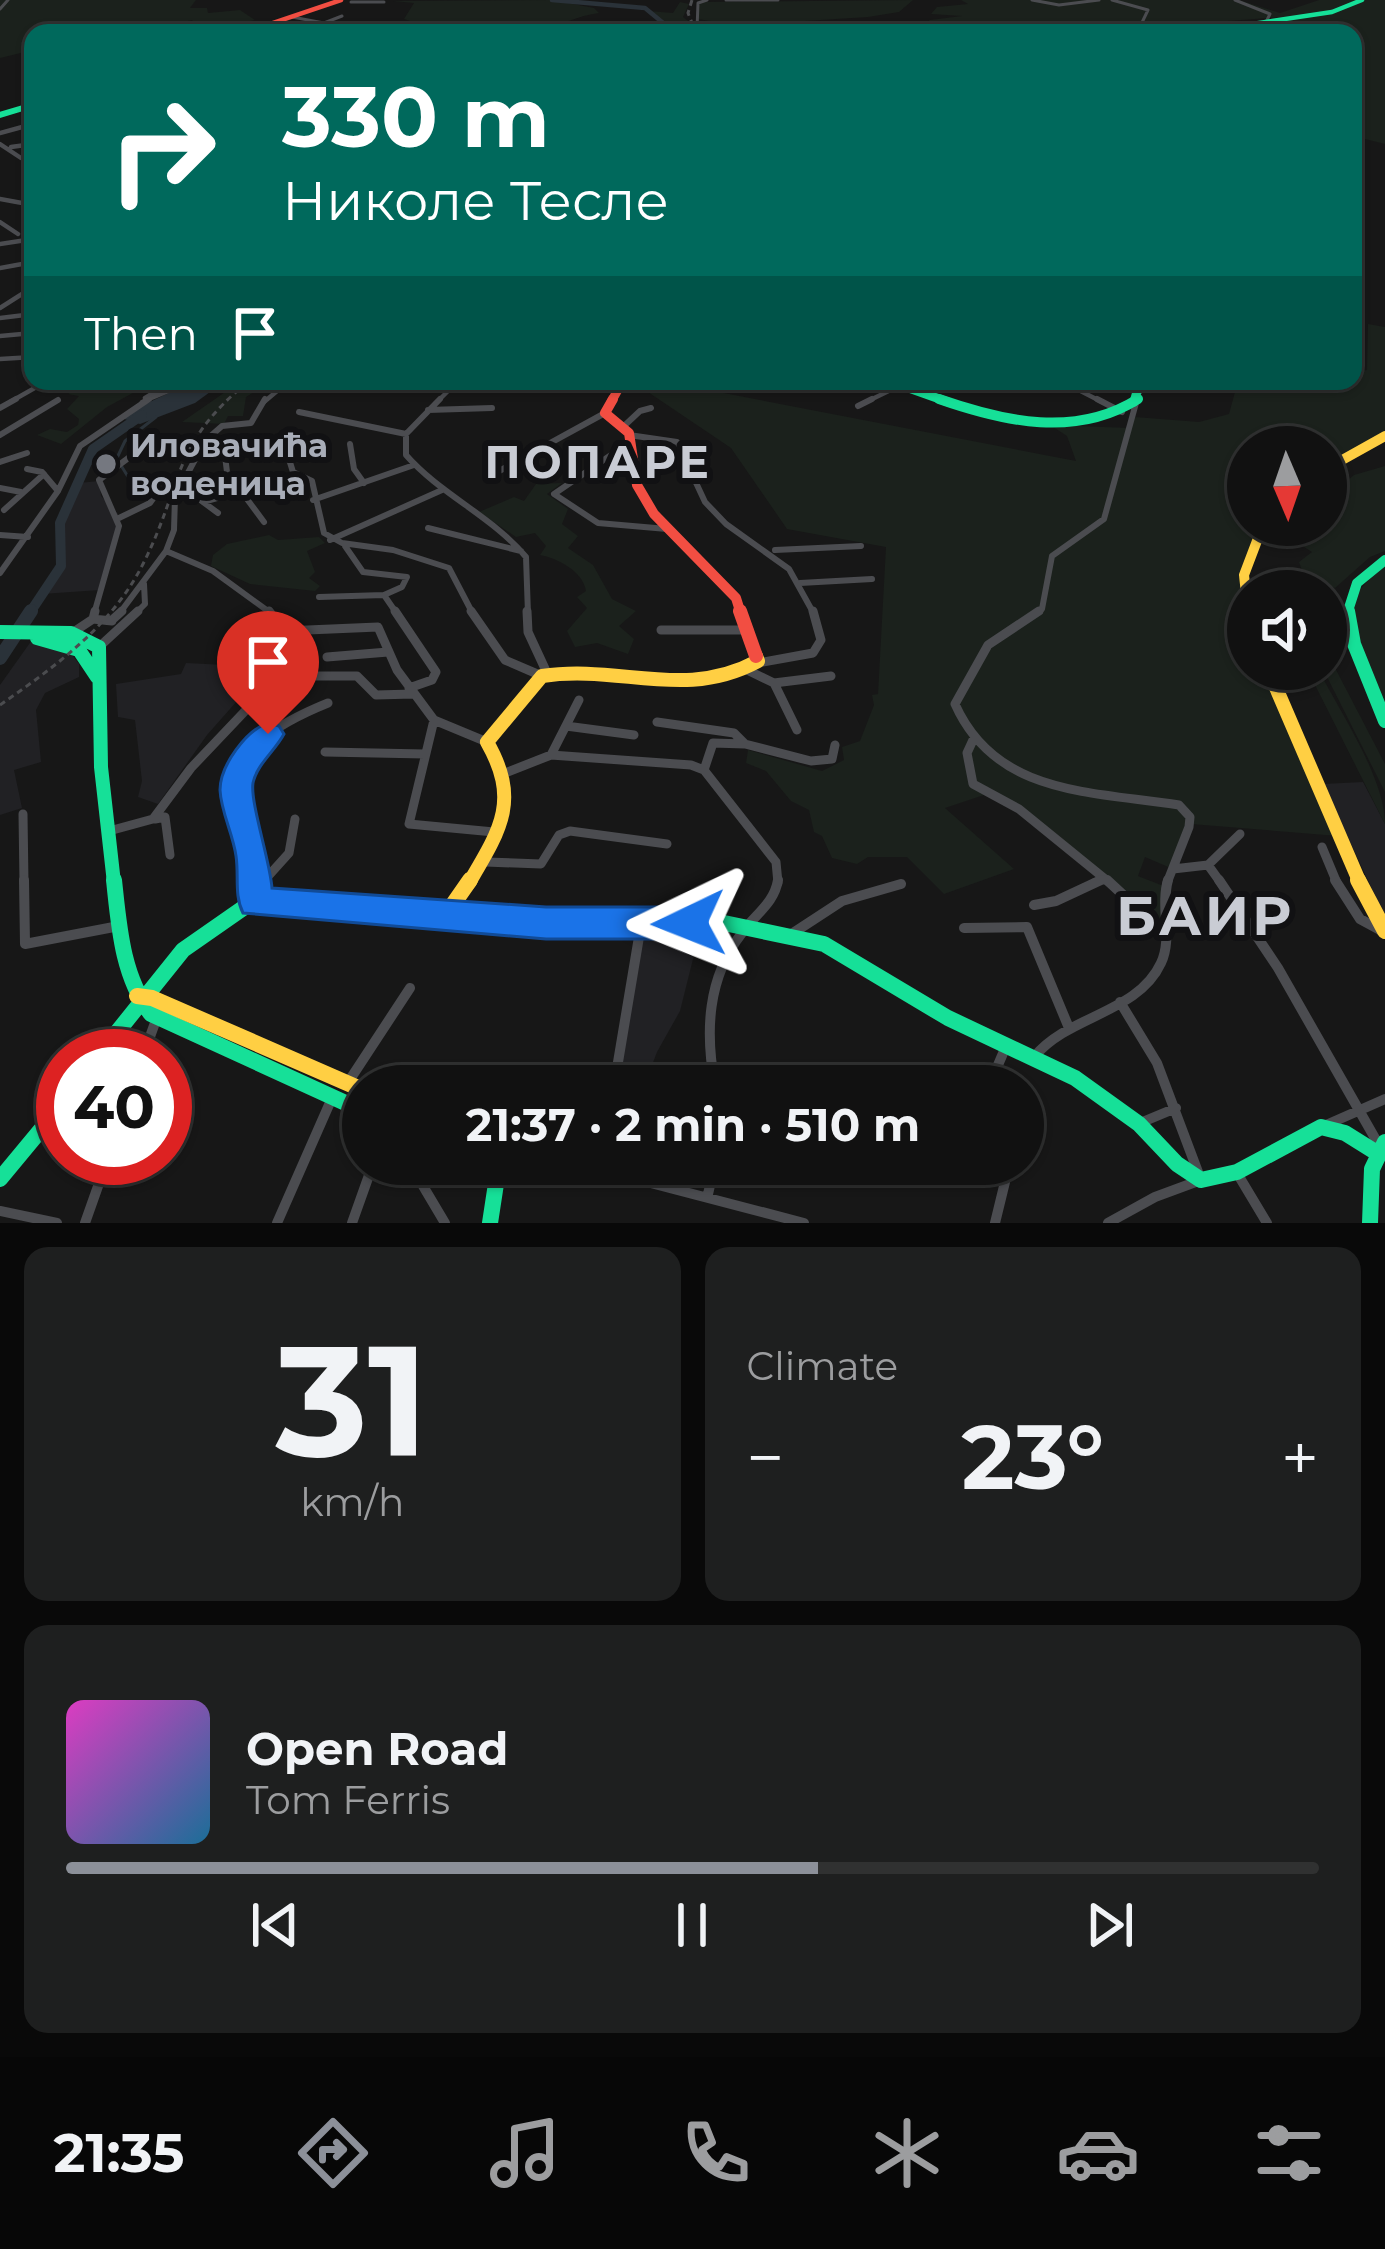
<!DOCTYPE html>
<meta charset="utf-8">
<style>
body{margin:0;font-family:Montserrat,sans-serif;background:#1e1f1f;color:#f1f3f6;height:100vh;display:flex;flex-direction:column;font-size:45px;white-space:nowrap}
*{box-sizing:border-box;margin:0}
p{font-size:39px;color:#9c9d9f}
.icon{flex:none;width:66px;height:66px;fill:none;stroke:currentColor;stroke-width:2;stroke-linecap:round;stroke-linejoin:round}
.map{position:relative;height:1223px;overflow:hidden}
.panel{display:flex;flex-direction:column;gap:24px;padding:24px;background:#090909;flex:1}
.panel>*{flex:none}
.hud{position:absolute;left:24px;top:24px;width:1338px;height:366px;border-radius:24px;box-shadow:0 3px 9px #0004,0 0 0 3px #303131;background:#00695c;color:#fff;overflow:hidden}
.needle{width:78px;rotate:178deg}
.controls{position:absolute;left:1227px;top:426px;display:grid;gap:24px}
.controls a{display:grid;place-items:center;width:120px;height:120px;border-radius:50%;background:#111;box-shadow:0 3px 9px #0004,0 0 0 3px #303131;font-size:60px}
.speed{position:absolute;left:36px;top:1029px;display:flex;gap:24px;font-size:60px;font-weight:700;text-align:center}
.speed>*{display:grid;place-content:center;width:156px;height:156px;border-radius:50%;background:#111;box-shadow:0 3px 9px #0004,0 0 0 3px #303131;line-height:1}
.speed .limit{border:18px solid #d22;background:#fff;color:#111}
.pin{position:absolute;display:grid;place-items:center;width:102px;height:102px;color:#fff;margin:-123px -51px;border-radius:50% 50% 50% 0;rotate:-45deg;box-shadow:0 0 12px #0007}
.pin .icon{rotate:45deg}
.me{position:absolute;width:132px;margin:-66px;rotate:268deg;stroke-linejoin:round;filter:drop-shadow(0 0 9px #0008)}
.turn{display:flex;align-items:center;gap:42px;height:252px;padding:0 60px;font-size:54px}
.turn .icon{width:156px;height:156px;stroke-width:2.5}
.turn b{display:block;font-size:84px;line-height:102px}
.then{display:flex;align-items:center;height:114px;padding:0 60px;background:#0003;gap:24px;font-size:45px}
.big{font-size:90px;font-weight:700;line-height:1.1}
.panel .widget{flex:1;display:flex;flex-direction:column;justify-content:center;gap:18px;min-width:0;padding:0 42px;border-radius:24px;background:#1e1f1f}
.panel .dial{align-items:center;gap:0}
.dial b{font-size:156px;line-height:1}
.song{display:flex;align-items:center;gap:36px}
.cover{width:144px;height:144px;border-radius:18px;background:linear-gradient(135deg,hsl(310 70% 55%),hsl(200 70% 35%))}
.played{height:12px;border-radius:6px;background:linear-gradient(90deg,#8c9099 60%,#303131 60%)}
.keys{display:flex;justify-content:space-around;direction:ltr}
.heat{display:flex;justify-content:space-between;align-items:center;font-size:66px;direction:ltr}
.panel .tiles{flex:1;display:grid;gap:24px;grid-template-columns:1fr 1fr}
.widget:last-child{grid-column:span 2}
.trip{position:absolute;left:342px;top:1065px;width:702px;height:120px;border-radius:60px;background:#111;box-shadow:0 3px 9px #0004,0 0 0 3px #303131;font-weight:700;line-height:120px;text-align:center}
.dock{display:flex;height:192px;justify-content:space-around;align-items:center;background:#070707;color:#9c9d9f}
.dock .icon{width:84px;height:84px}
.dock .on{color:#8c9099}
.dock b{font-size:54px;color:#f1f3f6}
.map>svg:first-child{display:block}
.built{fill:#212124}
.green{fill:#1b211c}
.water{fill:#2a3239}
.lines{fill:none;stroke-linecap:round;stroke-linejoin:round}
.stream{stroke:#2a3239;stroke-width:3}
.river-far2{stroke:#2a3239;stroke-width:4.5}
.river-far1{stroke:#2a3239;stroke-width:10}
.river{stroke:#2a3239;stroke-width:14}
.street-far4{stroke:#4b4c50;stroke-width:3}
.street-far3{stroke:#4b4c50;stroke-width:4.5}
.street-far2{stroke:#4b4c50;stroke-width:6}
.street-far1{stroke:#4b4c50;stroke-width:9}
.street{stroke:#4b4c50;stroke-width:10}
.fast-far5{stroke:#16e098;stroke-width:4.5}
.fast-far4{stroke:#16e098;stroke-width:6}
.fast-far3{stroke:#16e098;stroke-width:9}
.fast-far2{stroke:#16e098;stroke-width:10}
.fast-far1{stroke:#16e098;stroke-width:14}
.fast{stroke:#16e098;stroke-width:16}
.slow-far2{stroke:#ffcf43;stroke-width:10}
.slow-far1{stroke:#ffcf43;stroke-width:14}
.slow{stroke:#ffcf43;stroke-width:16}
.jam-far3{stroke:#f24e42;stroke-width:4.5}
.jam-far2{stroke:#f24e42;stroke-width:9}
.jam-far1{stroke:#f24e42;stroke-width:10}
.jam{stroke:#f24e42;stroke-width:14}
.rail{stroke:#4b4c4f;stroke-width:3;stroke-dasharray:6 4.5;stroke-linecap:butt}
.route{fill:#1a73e8;stroke:#114b97;stroke-width:3}
.poi-dot{fill:#757880;stroke:#111113;stroke-width:4.5}
.labels{text-anchor:middle;dominant-baseline:central;stroke-width:12;stroke-linejoin:round;paint-order:stroke}
.poi-label{font-size:33px;font-weight:bold;fill:#a8adb8;stroke:#111113;text-anchor:start}
.district-label{font-size:45px;font-weight:bold;letter-spacing:3px;fill:#c9ccd4;stroke:#111113}
.near-district-label{font-size:54px;font-weight:bold;letter-spacing:3px;fill:#c9ccd4;stroke:#111113}
</style>
<div class="map">
<svg width="1385" height="1223" viewBox="0 0 1385 1223">
<rect width="100%" height="100%" fill="#171717"/>
<!-- built -->
<path class="built" d="M99 481 101 496 118 514 119 521 100 590 42 594 64 560 63 517 79 483Z
M32 640 69 651 79 664V677L45 693 36 710 41 762 14 770 22 808 0 815V685Z
M186 663 267 667 207 735 158 804 138 797 142 781 135 720 118 717 116 684 181 674Z
M1363 782 1385 824V917L1323 784Z
M701 927 680 1011 657 1052 644 1086H614L645 931Z"/>
<!-- green -->
<path class="green" d="M0 0H196L190 8H207L208 13 240 10 255 20 223 27 184 26 193 20 133 33H33V50L0 58Z
M552 0 594 8 599 13C576 16 560 26 537 30L543 33H423L432 28 404 19 414 3 393 1Z
M913 0 899 12 868 17 740 25 750 31 763 28 779 33H642L665 27 649 11 673 13 680 2 689 4 683 17 691 23 719 30 731 24 697 19V2Z
M961 0H1239L1280 13 1319 0H1385V144L1353 136V33L1207 31 1257 30 1266 20 1283 17 1228 21 1186 33H911L930 20 962 16 931 14 937 7 968 4Z
M1368 324 1385 327V436L1326 469V447H1248V525H1263L1244 575 1248 669H1268L1338 836 1191 824 1173 869 1145 857 1138 876 1166 887 1164 933 1019 809 987 794 945 808 1014 869 944 894 907 857H868L857 864 832 858 822 836 814 832 809 810 791 801 766 771 746 763 748 750 822 771 844 760 842 747 860 741 874 705 872 695 878 694 886 547 787 529 731 448 642 388 703 389 1076 461 1067 436 1050 425 1130 428 1135 417 1199 422 1229 414 1238 381H1353V373L1367 370Z
M155 381 107 407 61 444 37 435 50 429 67 432 78 425 79 419 67 409 79 396 68 394 87 381Z
M241 381H306L267 384 246 397 243 416H228L224 424 182 422Z
M1385 466V551L1370 557 1335 588 1304 576 1299 562 1312 552 1301 545 1319 525H1326L1331 512 1326 499 1354 475Z
M562 483 547 494 568 509 562 524 578 536 568 548 593 565 612 599 636 611 619 626 634 639 628 654 597 643 575 647 567 631 587 608 577 597 586 591C583 571 557 558 540 555L546 546 535 533 516 537 479 512 514 497 524 501 536 484Z
M269 535 278 540 319 537 325 543 307 551 315 572 309 578 320 586 315 591 250 584 211 566 213 555 227 544Z
M1385 561V721L1346 606Z
M1326 661 1333 664 1385 764V792L1323 669Z
M1307 669H1318C1340 712 1385 778 1385 824Z"/>
<!-- water -->
<path class="water" d="M194 381H225L195 403 140 424 118 417Z"/>
<g class="lines">
<!-- stream -->
<path class="stream" d="M116 460 125 441 156 417
M84 464 114 461
M122 467 130 480"/>
<!-- river-far2 -->
<path class="river-far2" d="M552 0 645 8 668 27 649 33"/>
<!-- river-far1 -->
<path class="river-far1" d="M29 614 61 566 60 523 93 449 142 415"/>
<!-- river -->
<path class="river" d="M0 658 31 611"/>
<!-- street-far4 -->
<path class="street-far4" d="M726 0H778
M1032 0 1059 5 1099 0
M1112 0 1148 10 1137 33
M1235 0 1270 14 1265 24 1284 31
M351 2H384
M0 9 8 0
M292 17 324 23 342 16
M706 33 697 29 698 3 707 0"/>
<!-- street-far3 -->
<path class="street-far3" d="M0 133 33 124
M0 144 21 158H33
M11 147 33 144
M0 199 33 205
M0 222 18 234
M0 244 33 239
M0 268 33 262
M0 308 33 287
M0 318 33 314
M0 336 33 333
M0 359 33 357
M589 381 623 382
M1110 381 1140 392
M1065 383 1102 402
M145 398 173 381
M10 402 47 381
M142 402 192 381
M264 402 283 386
M437 402 458 381
M866 402 899 386"/>
<!-- street-far2 -->
<path class="street-far2" d="M440 399 406 434V455C441 495 492 516 526 557L528 614
M1097 399 1122 412
M858 406 872 399
M0 408 16 399
M428 410 492 408
M299 412 406 434
M624 426 640 411 651 408
M0 435 58 400
M629 435 677 442 705 502 726 524 789 569 814 614
M630 442 554 494 598 523 667 529
M284 443 293 472 312 481 324 533 342 543 393 550 449 568 473 614
M350 444 354 469 364 483
M224 448 227 472 264 522
M0 462 27 453
M27 469 42 472 58 491
M501 470 605 413
M180 485 218 513
M0 488 21 492
M313 500 414 465
M203 502 238 492
M4 510 44 474
M119 518 150 503 157 493
M428 528 521 551
M0 535 28 537
M330 540 442 490
M345 546 363 572 407 577 402 587 384 595
M775 550 861 546
M166 551 213 571 272 614
M0 573 58 491 80 446 149 399
M800 583 872 579
M319 597 384 595 397 614
M94 614 119 526 99 480 147 444
M119 614 166 551 174 530 175 497 205 441 222 426 251 423 265 399
M135 614 145 604 144 584
M1035 614 1042 609 1052 556 1104 519 1136 403"/>
<!-- street-far1 -->
<path class="street-far1" d="M395 611 436 672 432 680 409 688
M471 611 505 660 542 676
M527 611 528 632 547 673
M1039 611 988 645 955 704C996 796 1092 791 1179 805L1190 817 1189 827 1167 883
M93 619 95 611
M111 621 122 611
M661 630H749
M284 631 378 627 397 670 434 720 487 742
M72 633 93 619 112 621
M99 647 138 611
M327 657 388 652
M758 663 813 653 821 640 813 611
M747 670 774 683 797 730
M271 676H357L376 695 413 694
M774 683 831 676
M434 720 409 824 494 832
M657 722 734 733 745 744 811 761 832 759 835 745
M566 726 634 735
M973 740 967 753 973 784 1019 809 1110 883
M325 752 425 754
M551 755 579 700
M704 770 713 743 745 744
M505 773 551 755 691 765 704 770 776 862 778 883
M23 814 24 883
M155 819 165 817 170 855
M109 831 153 819 191 768 265 690 284 631 269 611
M1322 847 1337 883
M486 862 541 864 559 835 570 831 667 844
M1208 865 1240 834
M1173 869 1208 865 1221 883
M255 883C253 857 243 833 239 808 228 749 281 722 328 703
M262 883 289 853 295 819
M1094 883 1104 878"/>
<!-- street -->
<path class="street" d="M24 880 25 944 119 926
M1107 880 1162 931
M1219 880 1278 968 1380 1147
M1335 880 1360 919 1384 932
M257 888 265 880
M255 901V880
M1034 905 1056 901 1101 880
M964 928 1027 927 1069 1028
M790 935 842 901 901 884
M143 1056 156 1020
M1035 1056C1069 1015 1138 1013 1161 963 1173 938 1160 907 1168 880
M347 1084 410 988
M614 1086 641 925
M715 1086C705 1032 707 978 742 933 755 914 774 904 778 880
M989 1086 1007 1044
M1140 1123 1176 1108
M1326 1125 1385 1099
M410 1164 445 1223
M578 1164 804 1223
M959 1164 1005 1182
M1237 1173 1267 1223
M708 1194 715 1164
M0 1211 57 1223
M85 1223 108 1158
M277 1223 332 1098
M352 1223 373 1164
M995 1223 1005 1182 1003 1164
M1108 1223 1155 1197 1201 1180 1157 1063 1120 1002"/>
<!-- fast-far5 -->
<path class="fast-far5" d="M1192 33 1332 12 1362 0"/>
<!-- fast-far4 -->
<path class="fast-far4" d="M0 115 33 105"/>
<!-- fast-far3 -->
<path class="fast-far3" d="M889 381 948 402
M1134 402 1140 381"/>
<!-- fast-far2 -->
<path class="fast-far2" d="M939 399C1005 422 1076 438 1138 399
M1347 614 1357 583 1385 560"/>
<!-- fast-far1 -->
<path class="fast-far1" d="M1348 611 1354 644 1385 721
M0 632 71 633 99 647 101 767 114 883
M37 638 79 650 97 677"/>
<!-- fast -->
<path class="fast" d="M114 880C119 926 122 976 151 1014L363 1111
M98 1056 183 950 249 904 546 924 724 923 824 944 948 1018 1075 1078 1139 1124 1177 1164 1201 1180 1237 1172 1321 1127 1345 1133 1377 1153
M0 1179 63 1103
M490 1223 499 1164
M1370 1223 1372 1169 1385 1142"/>
<!-- slow-far2 -->
<path class="slow-far2" d="M1326 469 1385 436
M1248 613 1244 575 1263 525"/>
<!-- slow-far1 -->
<path class="slow-far1" d="M1268 669 1360 883
M469 883C501 829 520 800 487 742L542 676C620 664 684 701 758 661L756 656"/>
<!-- slow -->
<path class="slow" d="M1358 880 1385 931
M447 913 470 880
M137 996 152 998 363 1090"/>
<!-- jam-far3 -->
<path class="jam-far3" d="M243 33 341 0"/>
<!-- jam-far2 -->
<path class="jam-far2" d="M611 402 623 381"/>
<!-- jam-far1 -->
<path class="jam-far1" d="M613 399 605 413 629 433 637 485 654 514 736 598 741 614"/>
<!-- jam -->
<path class="jam" d="M740 611 756 656"/>
<!-- rail -->
<path class="rail" d="M692 0 688 13 692 23
M0 705C56 666 113 625 144 562 184 482 171 444 249 381"/>
</g>
<!-- route -->
<path class="route" d="M268 723 279 726 284 734C275 751 257 764 253 783 250 802 270 861 272 888L546 907H689L702 911 707 923 702 934 689 939H546L243 913C234 895 239 876 236 856 233 834 221 812 220 790 220 766 246 730 268 723Z"/>
<!-- markers -->
<circle class="poi-dot" cx="106" cy="464" r="12"/>
<g class="labels">
<!-- poi labels -->
<g class="poi-label">
<text x="130" y="445">Иловачића<tspan x="130" dy="38">воденица</tspan></text>
</g>
<!-- district labels -->
<g class="district-label">
<text x="598" y="461">ПОПАРЕ</text>
</g>
<!-- near-district labels -->
<g class="near-district-label">
<text x="1205" y="916">БАИР</text>
</g>
</g>
</svg>
<div class="controls">
<a><svg class="needle" viewBox="-14 -14 28 28"><path d="M0-13l5 13h-10z" fill="#e53935"/><path d="M0 13l5-13h-10z" fill="#9c9d9f"/></svg></a>
<a><svg class="icon" aria-label="sound" viewBox="0 0 24 24"><path d="M4 9h4l5-4v14l-5-4H4zM17 9q2 3 0 6"/></svg></a>
</div>
<div class="speed"><div class="limit">40</div></div>
<div class="pin" style="left:268px;top:734px;background:#d93025"><svg class="icon" aria-label="arrive" viewBox="0 0 24 24"><path d="M6 21V4h12l-3 4 3 4H6"/></svg></div>
<svg class="me" style="left:689px;top:923px" viewBox="-20 -20 40 40"><path d="M0-17L14 15 0 8-14 15z" fill="#1a73e8" stroke="#fff" stroke-width="4"/></svg>
<div class="trip">21:37 · 2 min · 510 m</div>
<div class="hud">
<div class="turn"><svg class="icon" aria-label="right" viewBox="0 0 24 24"><path d="M7 20v-9h11M14 6l5 5-5 5"/></svg><div><b>330 m</b>Николе Тесле</div></div>
<div class="then">Then<svg class="icon" aria-label="arrive" viewBox="0 0 24 24"><path d="M6 21V4h12l-3 4 3 4H6"/></svg></div>
</div>
</div>
<section class="panel">
<div class="tiles">
<div class="widget dial"><b>31</b><p>km/h</p></div>
<div class="widget"><p>Climate</p>
<div class="heat"><a>−</a><b class="big">23°</b><a>+</a></div>
</div>
<div class="widget">
<div class="song"><i class="cover"></i><div><b>Open Road</b><p>Tom Ferris</p></div></div>
<div class="played"></div>
<div class="keys"><svg class="icon" aria-label="previous" viewBox="0 0 24 24"><path d="M18 5L8 12l10 7zM5 5v14"/></svg><svg class="icon" aria-label="pause" viewBox="0 0 24 24"><path d="M8 5v14M16 5v14"/></svg><svg class="icon" aria-label="next" viewBox="0 0 24 24"><path d="M6 5l10 7-10 7zM19 5v14"/></svg></div>
</div>
</div>
</section>
<nav class="dock">
<b>21:35</b>
<svg class="icon on" aria-label="directions" viewBox="0 0 24 24"><path d="M12 3l9 9-9 9-9-9zM9 14v-3h6M13 9l2 2-2 2"/></svg>
<svg class="icon" aria-label="music" viewBox="0 0 24 24"><path d="M9 18V5l10-2v13"/><circle cx="6" cy="18" r="3"/><circle cx="16" cy="16" r="3"/></svg>
<svg class="icon" aria-label="phone" viewBox="0 0 24 24"><path d="M5 4h4l2 5-3 2q2 4 5 5l2-3 5 2v4C11 20 4 13 5 4z"/></svg>
<svg class="icon" aria-label="climate" viewBox="0 0 24 24"><path d="M12 3v18M4 7l16 10M4 17L20 7"/></svg>
<svg class="icon" aria-label="car" viewBox="0 0 24 24"><path d="M5 17H2v-5l4-1 3-4h7l3 4 3 1v5h-3M9 17h6M6 11h13"/><circle cx="7" cy="17" r="2"/><circle cx="17" cy="17" r="2"/></svg>
<svg class="icon" aria-label="filters" viewBox="0 0 24 24"><path d="M4 7h16M4 17h16"/><circle cx="9" cy="7" r="2"/><circle cx="15" cy="17" r="2"/></svg>
</nav>
